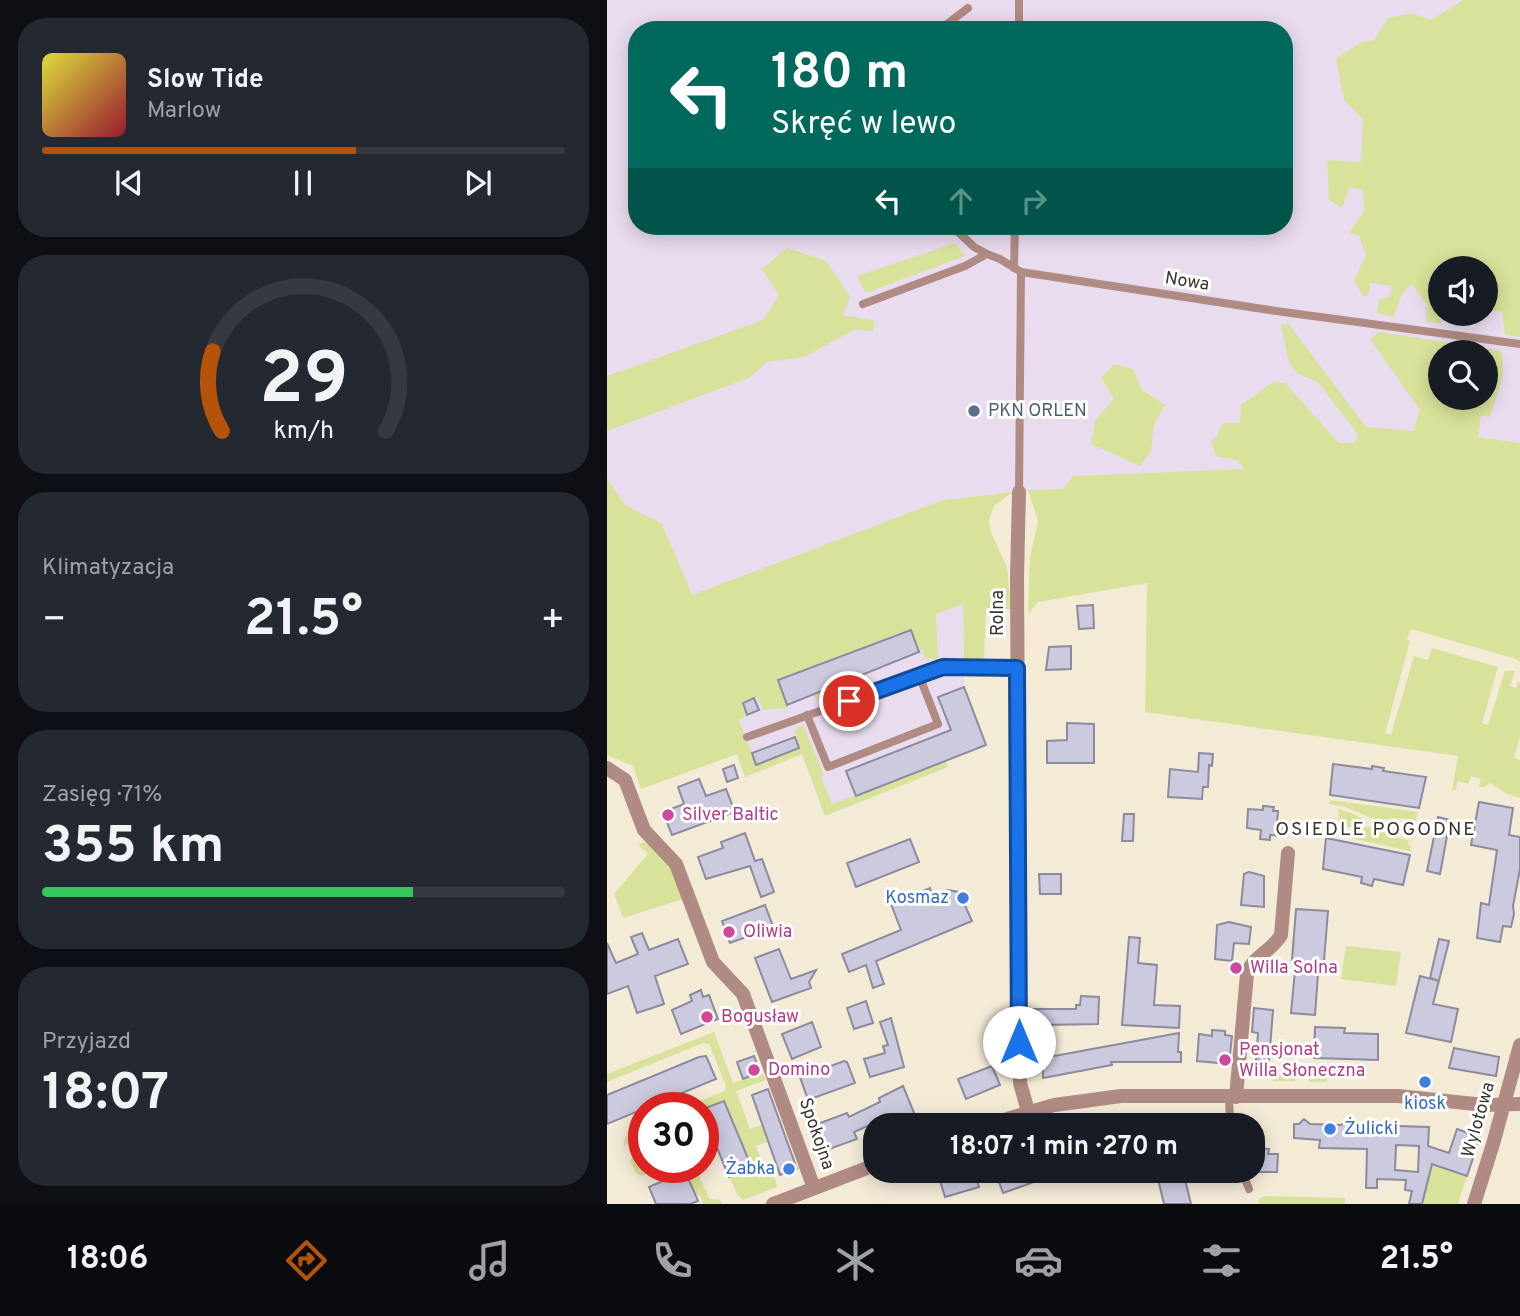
<!DOCTYPE html>
<html lang="pl">
<meta charset="utf-8">
<style>
body{margin:0;font-family:Overpass,sans-serif;background:#242831;color:#f1f3f6;height:100vh;display:flex;flex-direction:column;font-size:26px;white-space:nowrap}
*{box-sizing:border-box;margin:0}
p{font-size:23px;color:#9ea1a6}
.icon{flex:none;width:38px;height:38px;fill:none;stroke:currentColor;stroke-width:2;stroke-linecap:round;stroke-linejoin:round}
.map{position:relative;flex:1;overflow:hidden}
.side{display:flex;flex-direction:column;gap:18px;padding:18px;background:#0d0f14;width:607px}
.side>*{flex:none}
.hud{position:absolute;left:21px;top:21px;width:665px;height:214px;border-radius:28px;box-shadow:0 4px 18px #0003;background:#00695c;color:#fff;overflow:hidden}
.controls{position:absolute;left:821px;top:256px;display:grid;gap:14px}
.controls a{display:grid;place-items:center;width:70px;height:70px;border-radius:50%;background:#171b24;box-shadow:0 4px 18px #0003;font-size:35px}
.speed{position:absolute;left:21px;top:1092px;display:flex;gap:14px;font-size:35px;font-weight:700;text-align:center}
.speed>*{display:grid;place-content:center;width:91px;height:91px;border-radius:50%;background:#171b24;box-shadow:0 4px 18px #0003;line-height:1}
.speed .limit{border:10px solid #d22;background:#fff;color:#111}
.pin{position:absolute;display:grid;place-items:center;width:60px;height:60px;color:#fff;margin:-30px;border:4px solid #fff;border-radius:50%;box-shadow:0 2px 7px #0007}
.me{position:absolute;width:77px;margin:-38px;rotate:0deg;stroke-linejoin:round;filter:drop-shadow(0 0 5px #0008)}
.turn{display:flex;align-items:center;gap:24px;height:147px;padding:0 28px;font-size:32px}
.turn .icon{width:91px;height:91px;stroke-width:2.5}
.turn b{display:block;font-size:49px;line-height:60px}
.lanes{display:flex;align-items:center;height:66px;padding:0 28px;background:#0003;justify-content:center;gap:35px;direction:ltr}
.lanes .off{opacity:.35}
.big{font-size:52px;font-weight:700;line-height:1.1}
.side .widget{flex:1;display:flex;flex-direction:column;justify-content:center;gap:10px;min-width:0;padding:0 24px;border-radius:28px;background:#242831}
.side .dial{align-items:center;gap:0}
.dial svg{height:182px;overflow:visible;fill:none;stroke:#363941;stroke-width:7;stroke-linecap:round;text-anchor:middle}
.dial text{fill:#f1f3f6;stroke:none}
.song{display:flex;align-items:center;gap:21px}
.cover{width:84px;height:84px;border-radius:10px;background:linear-gradient(135deg,hsl(60 70% 55%),hsl(350 70% 35%))}
.played{height:7px;border-radius:4px;background:linear-gradient(90deg,#b45309 60%,#363941 60%)}
.keys{display:flex;justify-content:space-around;direction:ltr}
.heat{display:flex;justify-content:space-between;align-items:center;font-size:38px;direction:ltr}
.charge{height:10px;border-radius:5px;background:linear-gradient(90deg,#34c759 71%,#363941 0)}
.trip{position:absolute;left:256px;top:1113px;width:402px;height:70px;border-radius:28px;background:#171b24;box-shadow:0 4px 18px #0003;font-weight:700;line-height:70px;text-align:center}
.dock{display:flex;height:112px;justify-content:space-around;align-items:center;background:#090b0e;color:#9ea1a6}
.dock .icon{width:49px;height:49px}
.dock .active{color:#b45309}
.dock b{font-size:32px;color:#f1f3f6}
main{display:flex;flex:1;min-height:0}
.map>svg:first-child{display:block}
.industrial{fill:#eadcef;fill-rule:evenodd}
.green{fill:#d9e29a;fill-rule:evenodd}
.building{fill:#cccadf;stroke:#8c8a9d;stroke-width:2;fill-rule:evenodd}
.lines{fill:none;stroke-linecap:round;stroke-linejoin:round}
.service{stroke:#b08b83;stroke-width:8}
.minor{stroke:#b08b83;stroke-width:14}
.tertiary{stroke:#b08b83;stroke-width:14}
.route-casing{stroke:#114b97;stroke-width:18}
.route{stroke:#1a73e8;stroke-width:12}
.service-dot{fill:#5c6f8a;stroke:#fff;stroke-width:2.5}
.hotel-dot{fill:#d1479c;stroke:#fff;stroke-width:2.5}
.shop-dot{fill:#3f7fe0;stroke:#fff;stroke-width:2.5}
.labels{text-anchor:middle;dominant-baseline:central;stroke-width:6;stroke-linejoin:round;paint-order:stroke}
.street-label{font-size:18px;fill:#38352d;stroke:#fff}
.service-label{font-size:18px;fill:#4e5e75;stroke:#fff;text-anchor:start}
.hotel-label{font-size:18px;fill:#b23c85;stroke:#fff;text-anchor:start}
.shop-label{font-size:18px;fill:#366cbe;stroke:#fff;text-anchor:end}
.neighbourhood-label{font-size:19px;letter-spacing:2px;fill:#38352d;stroke:#fff}
</style>
<main>
<section class="side">
<div class="widget">
<div class="song"><i class="cover"></i><div><b>Slow Tide</b><p>Marlow</p></div></div>
<div class="played"></div>
<div class="keys"><svg class="icon" aria-label="previous" viewBox="0 0 24 24"><path d="M18 5L8 12l10 7zM5 5v14"/></svg><svg class="icon" aria-label="pause" viewBox="0 0 24 24"><path d="M8 5v14M16 5v14"/></svg><svg class="icon" aria-label="next" viewBox="0 0 24 24"><path d="M6 5l10 7-10 7zM19 5v14"/></svg></div>
</div>
<div class="widget dial"><svg viewBox="0 0 100 80">
<path d="M14 69A42 42 0 1 1 86 69"/>
<path d="M14 69A42 42 0 0 1 10 34" stroke="#b45309"/>
<text x="50" y="56" font-size="32" font-weight="700">29</text>
<text x="50" y="72" font-size="11">km/h</text>
</svg></div>
<div class="widget"><p>Klimatyzacja</p>
<div class="heat"><a>−</a><b class="big">21.5°</b><a>+</a></div>
</div>
<div class="widget"><p>Zasięg · 71%</p><b class="big">355 km</b><div class="charge"></div></div>
<div class="widget"><p>Przyjazd</p><b class="big">18:07</b></div>
</section>
<div class="map">
<svg width="913" height="1204" viewBox="0 0 913 1204">
<rect width="100%" height="100%" fill="#f4ebd7"/>
<!-- industrial -->
<path class="industrial" d="M0 0H913V472L426 490 336 500 0 628ZM30 30H677V226H30ZM833 268H878V313H833ZM833 352H878V397H833Z
M356 604 357 687 379 745 343 758 339 761 341 767 218 816 195 754 138 777 108 695Z"/>
<!-- green -->
<path class="green" d="M856 0H913V337L898 335 895 312 879 310 878 268H833V313H840L834 323 819 322 820 305 805 284 795 294 787 317 770 313 772 299 783 297 785 286 763 283 761 296H756L747 281 759 255 752 236 742 233 757 211 756 190 743 187 735 208 722 200 720 160 754 162 756 119 737 100 729 59 752 43 767 40 781 18 804 13 824 20Z
M538 226H668V235L557 230Z
M348 243 358 256 259 293 250 276Z
M180 248 219 261 243 296 236 315 268 321 266 331 247 330 197 357 160 362 142 378 0 431V376L156 320 172 295 155 269Z
M681 323 759 427 806 431 813 410 763 339 773 332 894 351C901 372 889 397 883 416H874L871 437 913 443V662L909 659 804 629 800 640 803 641 778 733 784 735 807 656 821 660 825 648 891 667 875 723 881 725 898 671H908L903 686 909 688 911 681 913 683V737L907 758 913 760V798L900 794 883 783 878 787H872L874 779 864 776 861 784 851 781 849 790H845L851 756 538 712 540 583 431 602 421 614 423 558 431 521 421 490 456 489 466 476 637 469 630 460 609 456 604 441 610 436 616 423H633L634 405 666 382 678 383 732 443H747L752 436 711 382 691 374 682 363 674 325ZM833 352H878V397H833Z
M507 364 526 369 535 390 558 405 547 425 544 451 533 466 484 444 488 421 507 399 494 378Z
M0 479 18 505 55 524 85 595 336 500 406 492 387 506 382 520 384 533 400 567 404 609 379 608 377 662 357 661 356 604 329 614 331 660 318 658 315 649 312 650 304 629 217 662 226 685 229 688 228 696 221 702 211 700 206 695 217 691 207 666 170 680 181 708 156 710 150 697 135 702 140 716 132 720 149 765 193 748 188 731 192 726 197 727 217 775 214 777 225 804 339 762 341 767 218 816 195 754 138 777 130 754 34 789 26 766 0 755Z
M723 800 811 812 809 821 792 818 769 820 738 807 722 804Z
M732 809 749 815 761 823 746 827 731 826Z
M765 826 784 836 805 841 801 842V845L804 846 803 851 720 833V827L742 831Z
M40 841 64 864 76 899 16 918 7 894 41 854 31 844Z
M739 946 794 952 789 986 734 979Z
M107 1032 126 1083 156 1073 159 1080 129 1091 143 1129 172 1118 179 1135 149 1146 158 1169 165 1167 170 1187 136 1200 130 1194 123 1178 145 1168 118 1100 96 1108H93L91 1102 118 1091 119 1086 102 1044 96 1043 0 1082V1074Z
M667 1070 720 1072V1082H702V1076H689L688 1081H666Z
M37 1123V1167H47L38 1171 39 1175 34 1176 28 1172 23 1160 31 1153 25 1140 17 1147V1141L22 1129Z
M825 1163 860 1176 851 1204H815Z
M96 1164 101 1171 90 1172 103 1199 113 1200 115 1204H94L96 1203 92 1194 89 1195 79 1171 82 1167H96Z
M659 1196 738 1198V1204H651L653 1198Z"/>
<!-- building -->
<path class="building" d="M486 605 487 628 472 629 470 606Z
M304 630 312 652 180 705 171 680Z
M464 646V669L439 670 442 647Z
M357 687 379 745 249 796 239 771 344 730 331 697Z
M147 698 152 710 140 715 136 703Z
M460 723 487 724V763H440V741L460 740Z
M188 737 192 748 149 765 145 753Z
M592 753 606 754 605 766 602 765 601 787H596L595 799 561 797 563 769 591 772Z
M726 764 765 769V766L777 768 776 771 819 777 812 808 723 795Z
M127 765 131 778 120 782 116 769Z
M92 779 99 796 119 789 128 812 65 835 56 812 77 804 71 787Z
M872 802 906 808 902 835 913 837V869L906 906 907 914 904 927 896 926 893 942 870 938 874 903 882 905 890 850 864 845Z
M656 806 667 807 666 811H671L670 822 679 823 677 836 663 835V840L653 839 654 830 640 828 641 809 656 810Z
M517 814H527L526 841H515Z
M831 817 843 820 833 874 820 871Z
M138 833 148 861 155 859 167 892 154 897 143 866 99 879 91 857 116 848 114 842Z
M719 838 803 855 796 885 767 879 765 886 754 883 755 877 716 869Z
M303 839 312 862 249 887 240 863Z
M642 872 657 876V907L634 905 637 874Z
M432 874H454V894H433Z
M323 888 326 896 341 890 352 892 365 921 269 961 277 984 266 988 259 965 242 972 235 954 294 930 284 904Z
M158 905 167 929 151 935 150 933 123 943 115 921Z
M689 909 721 911 717 961H712L708 1015 684 1013 689 960H685Z
M622 922 644 927 642 944 627 943 625 961 608 959 610 925Z
M35 933 42 950 71 939 81 964 48 976 57 1004 30 1013 21 986 0 994V943L9 963 31 954 24 937Z
M522 937 533 938 531 963 550 965 547 1005 573 1006 572 1028 515 1025Z
M832 939 842 941 826 1004 851 1009 844 1042 799 1033 813 976 832 981 823 978Z
M172 949 184 979 209 970 202 982 204 988 165 1002 148 958Z
M94 990 96 997 102 995 111 1019 74 1034 65 1010 85 1001 83 995Z
M474 996 492 997 491 1024 437 1025V1046H426V1009H469V1005H473Z
M259 1001 266 1023 247 1029 240 1008Z
M647 1008 666 1010 662 1061 649 1060 651 1033 645 1032Z
M284 1018 297 1067 263 1077 257 1059 278 1053 276 1046 281 1045 273 1022Z
M205 1022 214 1047 185 1059 175 1034Z
M708 1027 738 1028 737 1033 771 1034V1060L707 1058Z
M605 1030 618 1031V1035L625 1036 622 1064 590 1061 592 1034 605 1036Z
M572 1033 571 1052H574V1062H504L505 1065 436 1078V1058Z
M847 1048 892 1057 889 1076 842 1068Z
M99 1056 109 1079 0 1124V1095L92 1057Z
M147 1056 153 1072 136 1079 130 1062Z
M237 1061 240 1062 248 1083 201 1100 193 1077Z
M385 1066 393 1085 359 1099 351 1079Z
M296 1086 310 1120 295 1125H274L272 1121 247 1132 250 1139 214 1152 205 1126 240 1113 242 1117 273 1102 272 1098Z
M161 1089 190 1169 173 1175 145 1095Z
M117 1101 145 1168 122 1177 96 1114V1109Z
M697 1119 703 1124 734 1125 740 1121 759 1136V1125L822 1127 821 1146 842 1153 850 1129 873 1137 860 1176 825 1164 815 1204H802L805 1191 798 1190 799 1180 770 1179V1188H759L760 1149 712 1148 713 1140 687 1138V1124H692ZM789 1145 812 1146 811 1172 788 1170Z
M646 1148 662 1149 661 1154H671L670 1172H646Z
M78 1171 91 1201 83 1204H49L42 1187Z
M330 1171H367L372 1187 338 1197Z
M388 1171H423L427 1182 396 1193Z
M549 1171H576L584 1204H557Z"/>
<g class="lines">
<!-- service -->
<path class="service" d="M332 30 361 8
M412 30V0
M345 226 367 247 380 254
M407 268 408 226
M256 304 358 266 380 254 393 259 414 272 669 311 913 344
M412 492 414 272
M200 715 221 767 331 724 312 675
M140 737 336 667 410 668
M622 1096 623 1125
M635 1171 642 1189"/>
<!-- minor -->
<path class="minor" d="M412 492 410 578 413 1083 421 1111
M0 768 18 780 37 830 69 864 106 962 136 994 207 1188
M629 1097 640 974C645 957 666 950 674 935L681 853"/>
<!-- tertiary -->
<path class="tertiary" d="M380 1125 447 1105 514 1096H791L878 1105 913 1104
M166 1204 268 1165
M867 1204 886 1144 913 1045"/>
</g>
<g class="lines">
<!-- route casing -->
<g class="route-casing">
<path id="route" d="M242 701 336 667 410 668 412 1042"/>
</g>
<!-- route -->
<use href="#route" class="route"/>
</g>
<!-- markers -->
<circle class="service-dot" cx="367" cy="411" r="7"/>
<g class="hotel-dot">
<circle cx="61" cy="815" r="7"/>
<circle cx="122" cy="932" r="7"/>
<circle cx="629" cy="968" r="7"/>
<circle cx="100" cy="1017" r="7"/>
<circle cx="618" cy="1060" r="7"/>
<circle cx="147" cy="1070" r="7"/>
</g>
<g class="shop-dot">
<circle cx="356" cy="898" r="7"/>
<circle cx="818" cy="1082" r="7"/>
<circle cx="723" cy="1129" r="7"/>
<circle cx="182" cy="1169" r="7"/>
</g>
<g class="labels">
<!-- street labels -->
<g class="street-label">
<text transform="translate(580 282) rotate(9)">Nowa</text>
<text transform="translate(391 613) rotate(-90)">Rolna</text>
<text transform="translate(872 1120) rotate(-74)">Wylotowa</text>
<text transform="translate(209 1134) rotate(71)">Spokojna</text>
</g>
<!-- service labels -->
<g class="service-label">
<text x="381" y="411">PKN ORLEN</text>
</g>
<!-- hotel labels -->
<g class="hotel-label">
<text x="75" y="815">Silver Baltic</text>
<text x="136" y="932">Oliwia</text>
<text x="643" y="968">Willa Solna</text>
<text x="114" y="1017">Bogusław</text>
<text x="632" y="1050">Pensjonat<tspan x="632" dy="21">Willa Słoneczna</tspan></text>
<text x="161" y="1070">Domino</text>
</g>
<!-- shop labels -->
<g class="shop-label">
<text x="342" y="898">Kosmaz</text>
<text x="818" y="1104" text-anchor="middle">kiosk</text>
<text x="737" y="1129" text-anchor="start">Żulicki</text>
<text x="168" y="1169">Żabka</text>
</g>
<!-- neighbourhood labels -->
<g class="neighbourhood-label">
<text x="769" y="830">OSIEDLE POGODNE</text>
</g>
</g>
</svg>
<div class="controls">
<a><svg class="icon" aria-label="sound" viewBox="0 0 24 24"><path d="M4 9h4l5-4v14l-5-4H4zM17 9q2 3 0 6"/></svg></a>
<a><svg class="icon" aria-label="search" viewBox="0 0 24 24"><circle cx="10" cy="10" r="6"/><path d="M15 15l6 6"/></svg></a>
</div>
<div class="speed"><div class="limit">30</div></div>
<div class="pin" style="left:242px;top:701px;background:#d93025"><svg class="icon" aria-label="arrive" viewBox="0 0 24 24"><path d="M6 21V4h12l-3 4 3 4H6"/></svg></div>
<svg class="me" style="left:412px;top:1042px" viewBox="-20 -20 40 40"><circle r="19" fill="#fff"/><path d="M0-13L10 11 0 6-10 11z" fill="#1a73e8"/></svg>
<div class="trip">18:07 · 1 min · 270 m</div>
<div class="hud">
<div class="turn"><svg class="icon" aria-label="left" viewBox="0 0 24 24"><path d="M17 20v-9H6M10 6l-5 5 5 5"/></svg><div><b>180 m</b>Skręć w lewo</div></div>
<div class="lanes"><svg class="icon" aria-label="left" viewBox="0 0 24 24"><path d="M17 20v-9H6M10 6l-5 5 5 5"/></svg><svg class="icon off" aria-label="ahead" viewBox="0 0 24 24"><path d="M12 20V5M6 11l6-6 6 6"/></svg><svg class="icon off" aria-label="right" viewBox="0 0 24 24"><path d="M7 20v-9h11M14 6l5 5-5 5"/></svg></div>
</div>
</div>
</main>
<nav class="dock">
<b>18:06</b>
<svg class="icon active" aria-label="directions" viewBox="0 0 24 24"><path d="M12 3l9 9-9 9-9-9zM9 14v-3h6M13 9l2 2-2 2"/></svg>
<svg class="icon" aria-label="music" viewBox="0 0 24 24"><path d="M9 18V5l10-2v13"/><circle cx="6" cy="18" r="3"/><circle cx="16" cy="16" r="3"/></svg>
<svg class="icon" aria-label="phone" viewBox="0 0 24 24"><path d="M5 4h4l2 5-3 2q2 4 5 5l2-3 5 2v4C11 20 4 13 5 4z"/></svg>
<svg class="icon" aria-label="climate" viewBox="0 0 24 24"><path d="M12 3v18M4 7l16 10M4 17L20 7"/></svg>
<svg class="icon" aria-label="car" viewBox="0 0 24 24"><path d="M5 17H2v-5l4-1 3-4h7l3 4 3 1v5h-3M9 17h6M6 11h13"/><circle cx="7" cy="17" r="2"/><circle cx="17" cy="17" r="2"/></svg>
<svg class="icon" aria-label="filters" viewBox="0 0 24 24"><path d="M4 7h16M4 17h16"/><circle cx="9" cy="7" r="2"/><circle cx="15" cy="17" r="2"/></svg>
<b>21.5°</b>
</nav>
